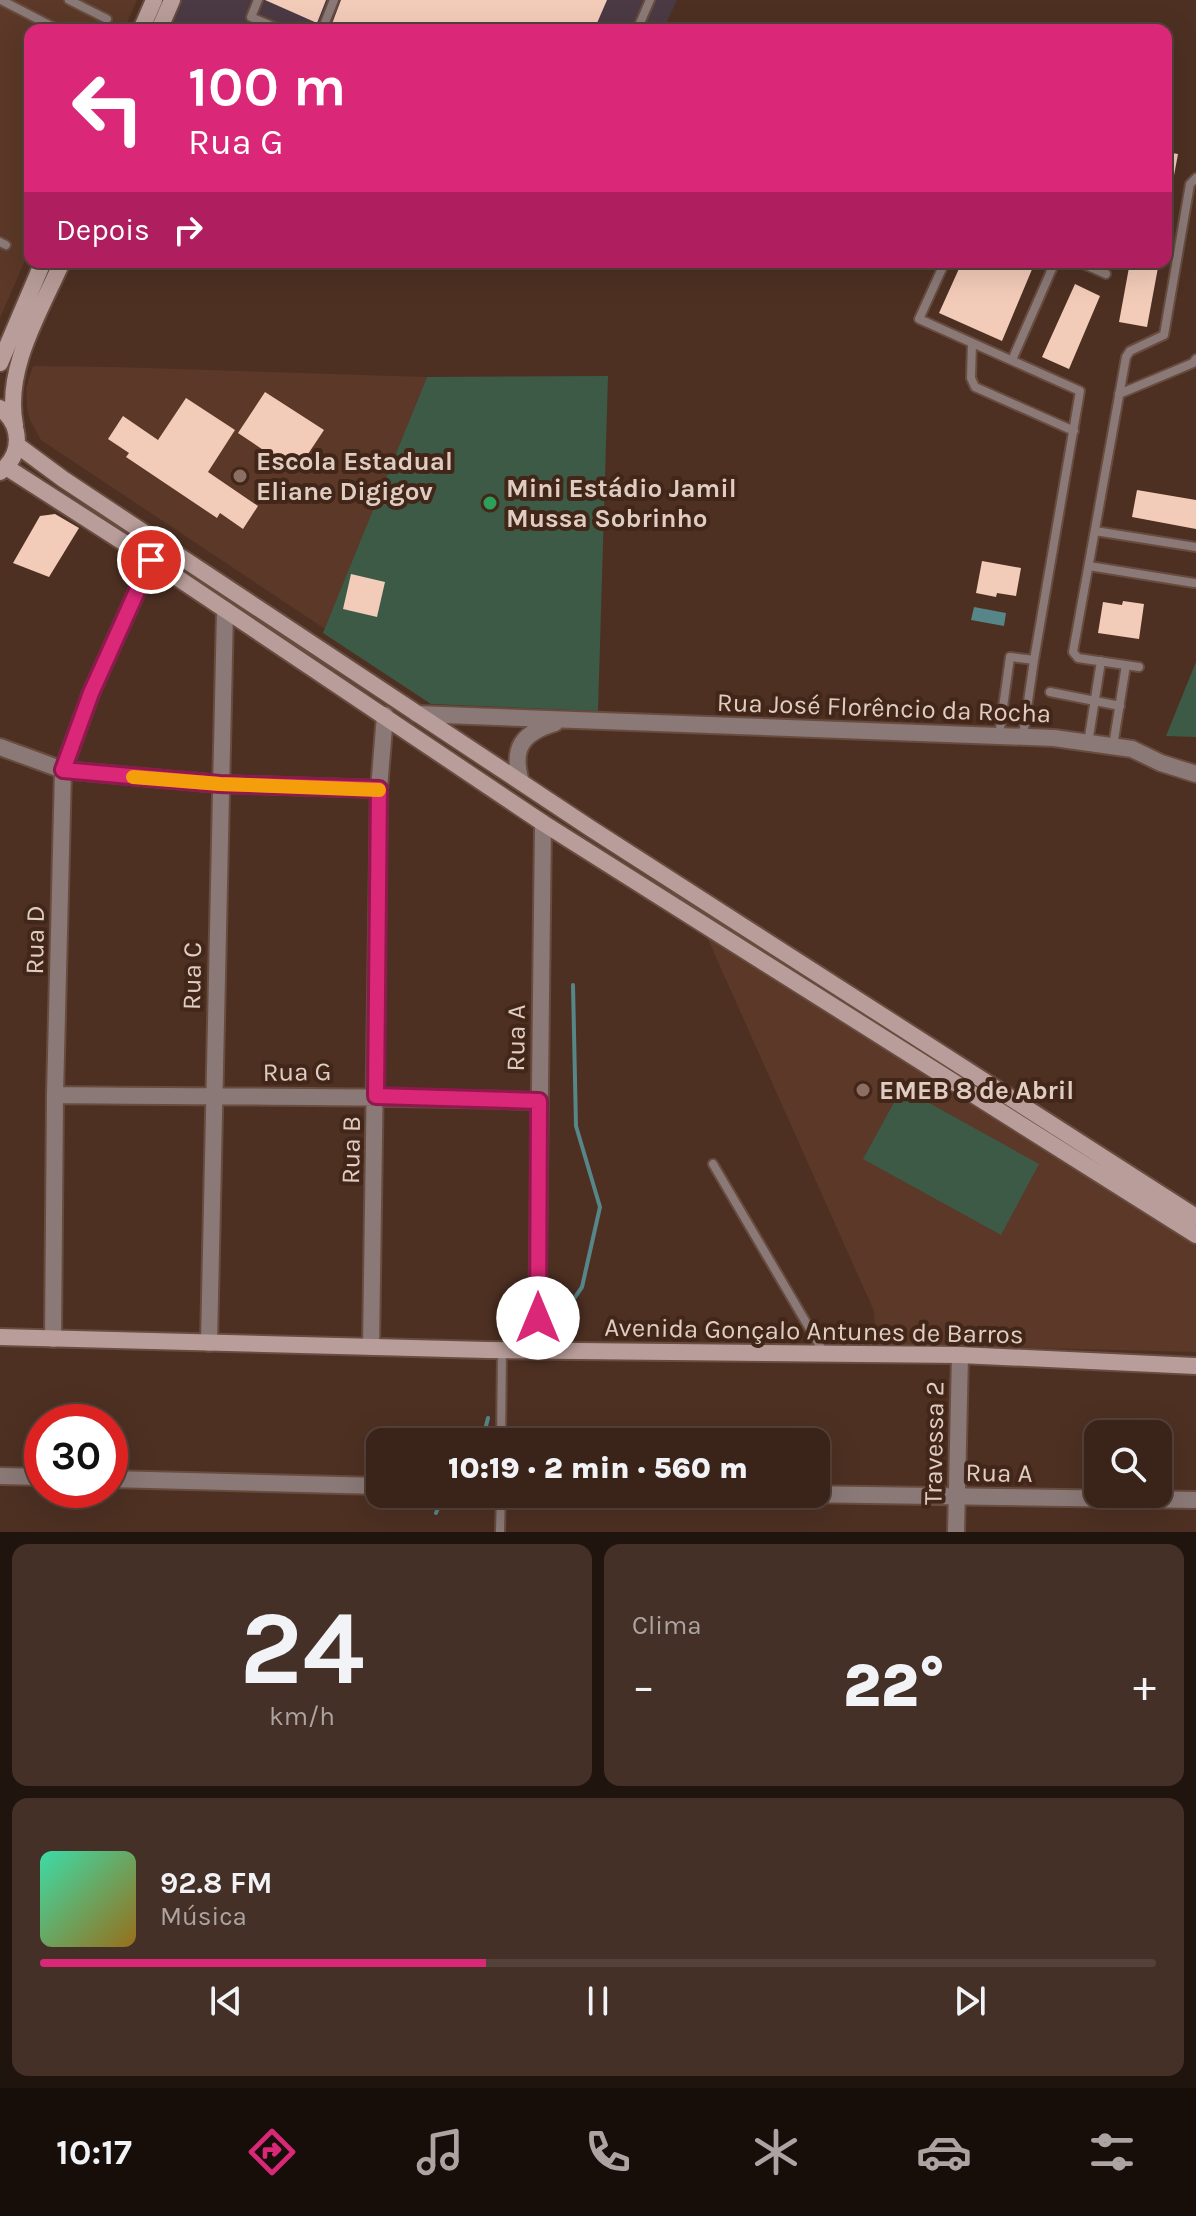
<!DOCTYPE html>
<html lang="pt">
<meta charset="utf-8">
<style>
body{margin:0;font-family:Karla,sans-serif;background:#453027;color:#f1f3f6;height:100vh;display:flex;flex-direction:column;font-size:30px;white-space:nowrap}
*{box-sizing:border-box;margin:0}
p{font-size:26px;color:#aba4a2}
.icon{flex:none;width:44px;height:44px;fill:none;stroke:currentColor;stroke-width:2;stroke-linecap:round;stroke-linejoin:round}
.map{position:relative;height:1532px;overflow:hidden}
.panel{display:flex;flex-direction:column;gap:12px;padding:12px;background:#20140e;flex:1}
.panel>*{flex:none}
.banner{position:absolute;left:24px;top:24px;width:1148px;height:244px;border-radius:16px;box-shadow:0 8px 32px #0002,0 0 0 2px #544139;background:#db2777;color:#fff;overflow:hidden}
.fabs{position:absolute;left:1084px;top:1420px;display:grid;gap:16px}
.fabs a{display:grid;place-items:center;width:88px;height:88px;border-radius:16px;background:#3a241a;box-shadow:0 8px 32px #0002,0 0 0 2px #544139;font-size:40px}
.speed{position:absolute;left:24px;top:1404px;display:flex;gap:16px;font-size:40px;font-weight:700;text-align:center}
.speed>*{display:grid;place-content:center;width:104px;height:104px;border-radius:50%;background:#3a241a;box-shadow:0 8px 32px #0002,0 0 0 2px #544139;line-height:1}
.speed .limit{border:12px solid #d22;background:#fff;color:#111}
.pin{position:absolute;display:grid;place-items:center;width:68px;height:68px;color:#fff;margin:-34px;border:4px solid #fff;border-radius:50%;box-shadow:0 2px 8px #0007}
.me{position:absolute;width:88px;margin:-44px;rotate:0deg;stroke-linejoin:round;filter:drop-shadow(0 0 6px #0008)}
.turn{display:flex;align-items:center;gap:28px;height:168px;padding:0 32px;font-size:36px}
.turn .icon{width:104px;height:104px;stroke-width:2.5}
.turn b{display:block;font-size:56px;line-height:68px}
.then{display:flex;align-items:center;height:76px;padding:0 32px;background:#0003;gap:16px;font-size:30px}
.big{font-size:60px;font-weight:800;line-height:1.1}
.panel .tile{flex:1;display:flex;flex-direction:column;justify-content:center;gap:12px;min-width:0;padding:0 28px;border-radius:16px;background:#453027}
.panel .dial{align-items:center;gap:0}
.dial b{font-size:104px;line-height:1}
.song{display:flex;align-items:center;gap:24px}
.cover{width:96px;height:96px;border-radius:12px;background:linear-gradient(135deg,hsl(160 70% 55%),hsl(40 70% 35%))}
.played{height:8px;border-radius:4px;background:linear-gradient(90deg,#db2777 40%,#544139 40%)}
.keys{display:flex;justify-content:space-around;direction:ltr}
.heat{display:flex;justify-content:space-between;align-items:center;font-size:44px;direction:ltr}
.panel .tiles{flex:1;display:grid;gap:12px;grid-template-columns:1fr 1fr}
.tile:last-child{grid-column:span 2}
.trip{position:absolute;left:366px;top:1428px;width:464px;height:80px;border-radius:16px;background:#3a241a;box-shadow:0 8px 32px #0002,0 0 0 2px #544139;font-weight:800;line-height:80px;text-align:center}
.menu{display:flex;height:128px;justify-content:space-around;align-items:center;background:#170e0a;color:#aba4a2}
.menu .icon{width:56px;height:56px}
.menu .selected{color:#db2777}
.menu b{font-size:36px;color:#f1f3f6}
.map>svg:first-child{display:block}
.commercial{fill:#4b3a44}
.built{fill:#5b3827}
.green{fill:#3d5a46}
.water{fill:#568688}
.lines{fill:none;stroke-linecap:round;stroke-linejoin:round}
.stream{stroke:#568688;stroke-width:4}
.building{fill:#f3cbb9}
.lane-casing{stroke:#674c3f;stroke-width:12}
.street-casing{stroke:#674c3f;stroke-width:20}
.secondary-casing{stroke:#674c3f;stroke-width:20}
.lane{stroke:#8a7977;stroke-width:8}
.street{stroke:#8a7977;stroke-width:16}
.secondary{stroke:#b89d9a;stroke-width:16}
.route-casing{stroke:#8e194d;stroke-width:20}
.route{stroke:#db2777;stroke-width:14}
.slow{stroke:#f59e0b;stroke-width:14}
.education-dot{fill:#8d6e63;stroke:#422618;stroke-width:3}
.leisure-dot{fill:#2e9e5b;stroke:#422618;stroke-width:3}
.labels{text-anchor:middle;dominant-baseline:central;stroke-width:8;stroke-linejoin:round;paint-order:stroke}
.poi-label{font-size:26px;font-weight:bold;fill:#dfcdc4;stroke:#422618;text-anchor:start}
.street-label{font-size:26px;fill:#dfcdc4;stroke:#422618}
</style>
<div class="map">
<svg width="1196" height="1532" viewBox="0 0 1196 1532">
<rect width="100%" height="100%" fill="#4d3022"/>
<!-- commercial -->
<path class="commercial" d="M182 0H677L663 30H193L173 21Z"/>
<!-- built -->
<path class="built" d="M0 0H137L124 30H30V249L0 318Z
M33 366 116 367 427 377 325 629 41 440 30 420 27 408 26 388Z
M706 935 1196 1244V1352L876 1344 874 1311Z"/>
<!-- green -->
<path class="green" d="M608 376 598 711 431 704 323 633 427 377Z
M1196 662V737L1166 736Z
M902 1088 1039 1164 1001 1235 863 1159Z"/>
<!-- water -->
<path class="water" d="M974 607 1006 613 1004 626 971 620Z"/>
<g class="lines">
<!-- stream -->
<path class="stream" d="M569 1306 582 1287 600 1207 576 1126 573 985
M478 1442 484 1434 488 1418
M436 1513 444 1494"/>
</g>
<!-- building -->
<path class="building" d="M265 0H326L317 23Z
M341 0H607L594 30H333L330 29Z
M1166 152 1178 154 1172 186H1166Z
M962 262H1022L1033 267 1002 341 939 313Z
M1130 262H1159L1147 327 1119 322Z
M1075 284 1100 296 1069 369 1042 357Z
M265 392 324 430 296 472 238 433Z
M186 398 235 430 208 472 258 506 243 529 220 513 217 518 126 457 129 453 108 439 123 416 158 440Z
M1137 490 1196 500V529L1132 517Z
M55 514 79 528 49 577 13 563 40 516Z
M982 561 1021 568 1016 596 997 593 996 597 976 593Z
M351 574 385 582 377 617 343 609Z
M1123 601 1144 604 1139 639 1098 633 1103 602 1122 605Z"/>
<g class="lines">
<!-- lane casing -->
<g class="lane-casing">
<path id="lane" d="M1 0 59 30
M69 0 107 19
M258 0 251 17 281 30
M322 30 334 0
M637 30 650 0
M0 242 6 245
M945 262 919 319 1080 391 1034 660
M1079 262 1106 274
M972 343 971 378 975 387 1074 431
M1012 360 1055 262
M1119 394 1193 363 1196 359
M1095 531 1196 547
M1089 566 1194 583
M1139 667 1078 658 1073 652 1126 357 1130 351 1164 335 1190 184 1196 178
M1050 692 1120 706
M999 736 1010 657 1034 660 1023 736
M1088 743 1101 661
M1113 746 1126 665
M713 1164 824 1353
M501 1442 502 1350
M500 1532 501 1494"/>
</g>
<!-- street casing -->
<g class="street-casing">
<path id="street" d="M417 714 1054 738 1132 749 1161 763 1196 774
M0 747 63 770 220 784 379 789
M521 782C511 748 522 733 555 723
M55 1095C217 1097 378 1096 539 1101
M53 1339 55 1095 63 770 91 693 151 560
M209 1343 225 610
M371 1347 379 789 385 715
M537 1349 543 823
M0 1476 42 1477
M110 1479 380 1486
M800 1494 1196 1500
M956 1532 960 1355"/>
</g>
<!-- secondary casing -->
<g class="secondary-casing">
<path id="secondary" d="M141 30 154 0
M159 30 172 0
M0 363 43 262
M0 408C22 425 23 454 0 472
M15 425C4 369 40 312 62 262
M17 445 63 479 590 828 1196 1217
M6 467 151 560 543 823 1196 1235
M0 1337 487 1350 960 1355 1196 1366"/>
</g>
<!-- lane -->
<use href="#lane" class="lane"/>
<!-- street -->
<use href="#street" class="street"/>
<!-- secondary -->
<use href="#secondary" class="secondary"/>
</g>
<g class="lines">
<!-- route casing -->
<g class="route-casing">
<path id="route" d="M151 560 91 693 63 770 220 784 379 789 376 1096 539 1101 538 1318"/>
</g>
<!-- route -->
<use href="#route" class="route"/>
<!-- slow -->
<path class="slow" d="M133 777 220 784 379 790"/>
</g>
<!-- markers -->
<g class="education-dot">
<circle cx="240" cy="476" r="8"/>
<circle cx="863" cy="1090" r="8"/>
</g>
<circle class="leisure-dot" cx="490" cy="503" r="8"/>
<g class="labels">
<!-- poi labels -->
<g class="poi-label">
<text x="256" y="461">Escola Estadual<tspan x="256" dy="30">Eliane Digigov</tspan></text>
<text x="506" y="488">Mini Estádio Jamil<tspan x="506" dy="30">Mussa Sobrinho</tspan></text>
<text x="879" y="1090">EMEB 8 de Abril</text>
</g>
<!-- street labels -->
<g class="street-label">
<text transform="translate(884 708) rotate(2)">Rua José Florêncio da Rocha</text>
<text transform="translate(35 940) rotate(-89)">Rua D</text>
<text transform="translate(192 976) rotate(-89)">Rua C</text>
<text transform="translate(516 1038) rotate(-89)">Rua A</text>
<text transform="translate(297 1072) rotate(-1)">Rua G</text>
<text transform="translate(351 1150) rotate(-89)">Rua B</text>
<text transform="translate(814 1331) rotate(1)">Avenida Gonçalo Antunes de Barros</text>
<text transform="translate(934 1443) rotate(-89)">Travessa 2</text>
<text transform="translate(999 1473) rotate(1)">Rua A</text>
</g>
</g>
</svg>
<div class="fabs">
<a><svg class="icon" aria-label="search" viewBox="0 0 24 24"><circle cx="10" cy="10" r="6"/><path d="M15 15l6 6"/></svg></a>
</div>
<div class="speed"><div class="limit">30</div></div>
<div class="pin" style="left:151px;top:560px;background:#d93025"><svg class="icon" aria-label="arrive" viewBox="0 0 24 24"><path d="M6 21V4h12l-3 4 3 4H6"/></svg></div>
<svg class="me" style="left:538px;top:1318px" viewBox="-20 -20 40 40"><circle r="19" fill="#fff"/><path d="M0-13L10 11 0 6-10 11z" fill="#db2777"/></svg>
<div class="trip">10:19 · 2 min · 560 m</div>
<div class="banner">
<div class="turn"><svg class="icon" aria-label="left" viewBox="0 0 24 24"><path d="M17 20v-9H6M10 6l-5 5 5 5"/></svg><div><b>100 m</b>Rua G</div></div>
<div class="then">Depois<svg class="icon" aria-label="right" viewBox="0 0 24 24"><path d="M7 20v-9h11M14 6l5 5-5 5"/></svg></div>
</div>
</div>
<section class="panel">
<div class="tiles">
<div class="tile dial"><b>24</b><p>km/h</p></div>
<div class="tile"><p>Clima</p>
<div class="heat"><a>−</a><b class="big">22°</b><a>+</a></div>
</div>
<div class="tile">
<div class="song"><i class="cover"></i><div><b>92.8 FM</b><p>Música</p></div></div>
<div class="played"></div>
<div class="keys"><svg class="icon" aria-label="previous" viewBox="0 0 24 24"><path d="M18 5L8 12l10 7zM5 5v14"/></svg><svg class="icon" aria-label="pause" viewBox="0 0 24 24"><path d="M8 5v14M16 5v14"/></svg><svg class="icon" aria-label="next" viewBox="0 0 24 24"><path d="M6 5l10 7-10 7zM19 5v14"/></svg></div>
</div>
</div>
</section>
<nav class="menu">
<b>10:17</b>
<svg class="icon selected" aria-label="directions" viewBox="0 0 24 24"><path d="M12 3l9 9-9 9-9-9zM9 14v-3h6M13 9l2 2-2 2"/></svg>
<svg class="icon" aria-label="music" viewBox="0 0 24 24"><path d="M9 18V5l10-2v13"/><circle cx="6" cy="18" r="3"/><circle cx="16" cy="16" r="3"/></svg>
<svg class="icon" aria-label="phone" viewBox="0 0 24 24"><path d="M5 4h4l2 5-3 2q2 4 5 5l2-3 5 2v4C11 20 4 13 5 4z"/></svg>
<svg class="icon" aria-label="climate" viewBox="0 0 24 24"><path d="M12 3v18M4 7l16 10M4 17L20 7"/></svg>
<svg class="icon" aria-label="car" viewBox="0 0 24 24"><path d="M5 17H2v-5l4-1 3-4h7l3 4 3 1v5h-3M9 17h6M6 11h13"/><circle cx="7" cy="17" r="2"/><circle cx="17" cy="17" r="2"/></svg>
<svg class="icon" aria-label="filters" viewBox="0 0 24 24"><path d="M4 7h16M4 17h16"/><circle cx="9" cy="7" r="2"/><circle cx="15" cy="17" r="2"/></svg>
</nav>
